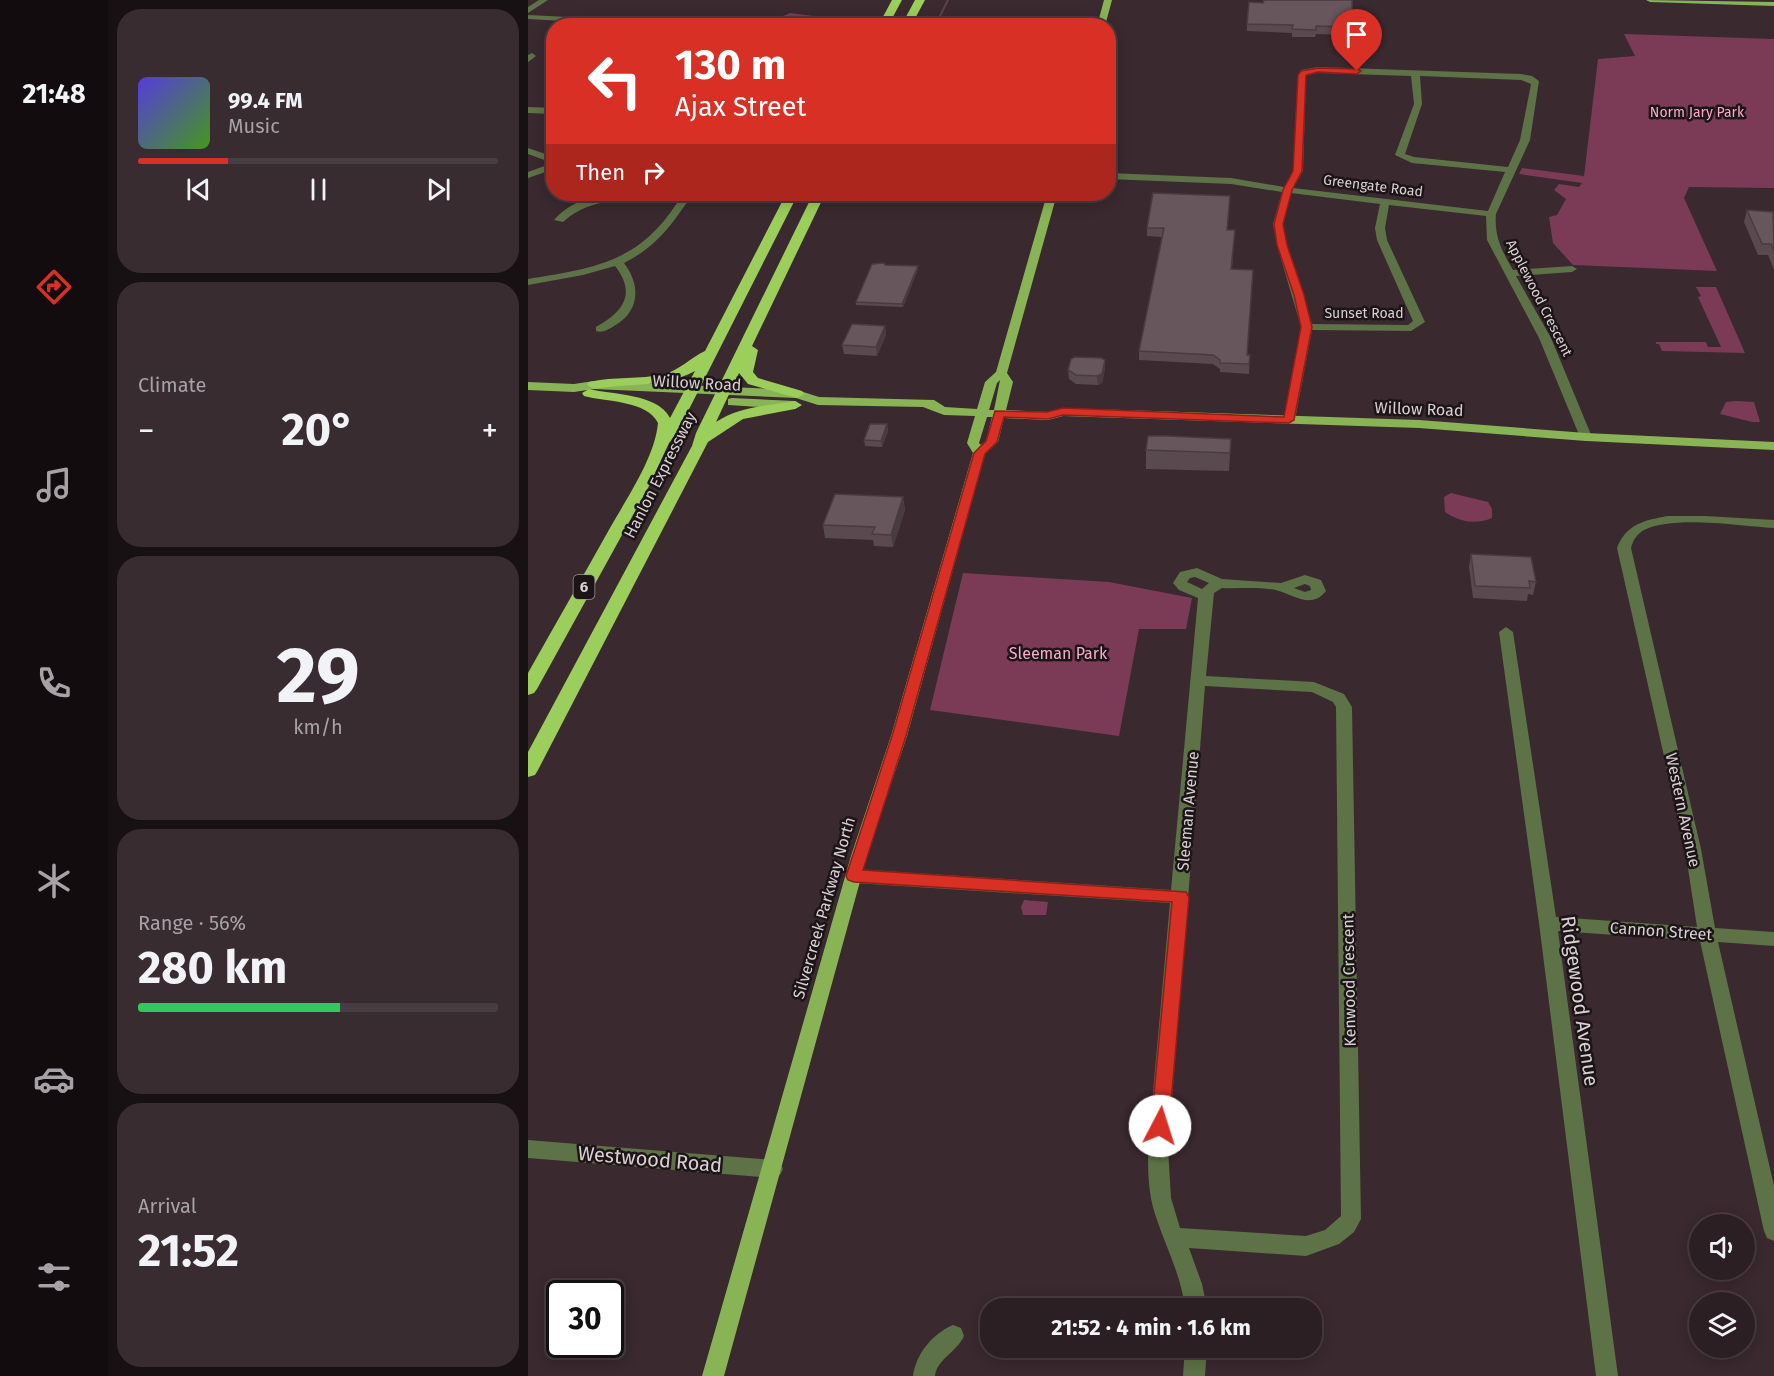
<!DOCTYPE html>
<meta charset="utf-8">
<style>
body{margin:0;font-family:"Fira Sans",sans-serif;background:#382c30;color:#f1f3f6;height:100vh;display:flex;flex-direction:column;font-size:22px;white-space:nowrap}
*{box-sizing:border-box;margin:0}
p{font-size:20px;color:#a6a2a6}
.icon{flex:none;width:33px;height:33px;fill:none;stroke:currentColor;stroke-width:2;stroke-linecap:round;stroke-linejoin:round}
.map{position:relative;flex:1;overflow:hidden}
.drawer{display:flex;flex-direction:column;gap:9px;padding:9px;background:#181113;width:420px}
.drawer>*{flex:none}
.top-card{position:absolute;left:18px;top:18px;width:570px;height:183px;border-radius:24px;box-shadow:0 3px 15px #0003,0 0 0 2px #483d41;background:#d93025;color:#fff;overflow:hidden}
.tools{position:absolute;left:1161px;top:1214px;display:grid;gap:12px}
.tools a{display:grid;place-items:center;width:66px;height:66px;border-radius:50%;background:#2c1f23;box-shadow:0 3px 15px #0003,0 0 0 2px #483d41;font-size:30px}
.speed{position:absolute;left:18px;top:1280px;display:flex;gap:12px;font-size:30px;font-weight:700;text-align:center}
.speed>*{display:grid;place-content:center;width:78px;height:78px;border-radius:50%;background:#2c1f23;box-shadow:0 3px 15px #0003,0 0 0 2px #483d41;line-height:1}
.speed .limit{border:3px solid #111;border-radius:9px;background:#fff;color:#111}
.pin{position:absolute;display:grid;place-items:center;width:51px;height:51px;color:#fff;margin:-62px -26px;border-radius:50% 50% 50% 0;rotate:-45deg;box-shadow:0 0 6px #0007}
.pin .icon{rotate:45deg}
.me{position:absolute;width:66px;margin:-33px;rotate:5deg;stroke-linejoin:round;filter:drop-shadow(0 0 4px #0008)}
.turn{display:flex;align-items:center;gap:21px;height:126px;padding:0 30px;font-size:27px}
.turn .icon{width:78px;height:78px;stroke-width:2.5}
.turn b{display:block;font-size:42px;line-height:51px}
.then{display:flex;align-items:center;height:57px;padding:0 30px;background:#0003;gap:12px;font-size:22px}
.big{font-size:45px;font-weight:700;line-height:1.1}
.drawer .widget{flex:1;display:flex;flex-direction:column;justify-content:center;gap:9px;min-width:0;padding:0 21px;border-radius:24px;background:#382c30}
.drawer .dial{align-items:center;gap:0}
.dial b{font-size:78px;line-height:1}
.song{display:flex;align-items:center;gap:18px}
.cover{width:72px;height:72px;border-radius:9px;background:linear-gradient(135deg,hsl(250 70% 55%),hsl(100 70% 35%))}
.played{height:6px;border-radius:3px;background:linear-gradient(90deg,#d93025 25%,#483d41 25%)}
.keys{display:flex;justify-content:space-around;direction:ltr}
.heat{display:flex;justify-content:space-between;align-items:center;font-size:33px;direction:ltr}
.charge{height:9px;border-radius:4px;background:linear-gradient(90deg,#34c759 56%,#483d41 0)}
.trip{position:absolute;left:452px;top:1298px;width:342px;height:60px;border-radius:24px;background:#2c1f23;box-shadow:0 3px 15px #0003,0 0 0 2px #483d41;font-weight:700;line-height:60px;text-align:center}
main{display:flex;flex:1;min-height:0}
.tab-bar{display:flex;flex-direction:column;width:108px;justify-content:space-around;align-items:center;background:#120c0e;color:#a6a2a6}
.tab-bar .icon{width:42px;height:42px}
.tab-bar .active{color:#d93025}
.tab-bar b{font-size:27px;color:#f1f3f6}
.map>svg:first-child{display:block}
.green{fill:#7b3b56}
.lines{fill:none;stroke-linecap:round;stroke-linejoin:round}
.stream{stroke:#603f4f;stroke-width:2}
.minor{fill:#5d7246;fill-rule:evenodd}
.major{fill:#89b455;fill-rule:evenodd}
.highway{fill:#9bce5a;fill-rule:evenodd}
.wall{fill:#594a50}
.shaded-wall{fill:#493c41}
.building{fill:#68565d;stroke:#493c41;stroke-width:1.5}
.route{fill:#d93025;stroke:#8d1f18;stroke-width:1.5}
.labels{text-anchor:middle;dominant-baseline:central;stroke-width:5;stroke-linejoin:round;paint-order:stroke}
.far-park-label{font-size:14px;fill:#fbabc9;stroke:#1c1517}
.far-street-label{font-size:14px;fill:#dacfd3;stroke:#1c1517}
.shield{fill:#1c1517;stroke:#a1979b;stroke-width:1.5}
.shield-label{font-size:15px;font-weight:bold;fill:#dacfd3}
.street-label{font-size:16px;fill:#dacfd3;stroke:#1c1517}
.park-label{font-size:16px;fill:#fbabc9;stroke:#1c1517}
.near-street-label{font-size:20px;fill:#dacfd3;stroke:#1c1517}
</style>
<main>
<nav class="tab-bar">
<b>21:48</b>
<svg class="icon active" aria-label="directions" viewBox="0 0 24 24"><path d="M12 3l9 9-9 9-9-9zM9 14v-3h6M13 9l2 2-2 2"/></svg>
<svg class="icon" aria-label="music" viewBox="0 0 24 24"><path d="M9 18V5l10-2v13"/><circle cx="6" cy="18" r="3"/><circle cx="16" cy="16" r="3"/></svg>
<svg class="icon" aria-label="phone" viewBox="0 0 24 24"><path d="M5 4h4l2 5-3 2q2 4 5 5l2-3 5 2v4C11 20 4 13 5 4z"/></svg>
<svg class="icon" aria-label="climate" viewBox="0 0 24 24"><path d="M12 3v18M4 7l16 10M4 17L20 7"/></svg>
<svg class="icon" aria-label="car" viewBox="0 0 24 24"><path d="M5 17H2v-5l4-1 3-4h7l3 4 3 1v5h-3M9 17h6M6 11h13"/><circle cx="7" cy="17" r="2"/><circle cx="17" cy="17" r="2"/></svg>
<svg class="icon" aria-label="filters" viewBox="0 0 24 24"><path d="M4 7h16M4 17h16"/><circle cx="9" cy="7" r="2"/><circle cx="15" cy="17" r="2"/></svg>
</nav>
<section class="drawer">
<div class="widget">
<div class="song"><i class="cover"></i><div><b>99.4 FM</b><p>Music</p></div></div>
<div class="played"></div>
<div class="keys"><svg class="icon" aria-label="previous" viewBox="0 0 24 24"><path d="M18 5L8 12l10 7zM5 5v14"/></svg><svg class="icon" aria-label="pause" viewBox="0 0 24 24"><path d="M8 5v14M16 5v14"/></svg><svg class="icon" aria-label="next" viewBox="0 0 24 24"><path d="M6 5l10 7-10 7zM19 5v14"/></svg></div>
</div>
<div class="widget"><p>Climate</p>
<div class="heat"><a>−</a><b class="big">20°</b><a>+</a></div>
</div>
<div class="widget dial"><b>29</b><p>km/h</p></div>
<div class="widget"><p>Range · 56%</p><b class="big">280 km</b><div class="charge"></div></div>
<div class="widget"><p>Arrival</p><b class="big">21:52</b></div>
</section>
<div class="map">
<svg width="1246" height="1376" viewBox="0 0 1246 1376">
<rect width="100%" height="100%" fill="#3a292f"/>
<!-- green -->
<path class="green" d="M262 13 293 17 305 25H242V22Z
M1096 34 1246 39V188L1161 187 1156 198 1189 271 1045 265 1025 243 1021 217 1029 215 1038 199 1026 190 1031 184 1051 187 1054 183 991 174 994 168 1056 176 1070 59 1107 56Z
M1168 287H1188L1217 353 1134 351 1131 344H1128V342H1178L1180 347H1193L1170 297 1173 296Z
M1208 401 1226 402 1232 422H1224L1192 414 1198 402Z
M923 493 960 502 964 509V518C947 525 932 522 917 512L916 497Z
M435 573 581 582 664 598 658 629H611L591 736 402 710Z
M496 900 520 902 518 915H495L493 907Z"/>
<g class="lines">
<!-- stream -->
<path class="stream" d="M407 26 420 0"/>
<!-- minor -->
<path class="minor" d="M11 0H20L0 13V7Z
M0 15 185 24 189 26H125L0 19Z
M4 53 8 56 0 62V55Z
M790 67 993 74 1004 76 1011 81 1002 140 968 214C966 236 974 251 985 270L1044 266 1049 269 1044 272 988 276 1023 338 1064 437 1062 440H1054L1052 437 1011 338 959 240 958 216 861 205 857 228 859 240 897 322 883 331 784 330 767 420 761 424 755 420 773 327 749 245 745 224 754 192 703 184 580 179V173L703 178 756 187 765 171 770 75 773 70ZM790 73 883 76 886 104 867 155 884 163 977 172 960 211 765 188 775 171 778 75ZM892 76 993 80 1003 84 992 140 980 167 886 157 877 154 894 104ZM763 193 852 204 847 228 849 240 885 321 880 325 784 324 759 245 755 224Z
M0 107 26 108V114L0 113Z
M0 148 26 157V169L0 178V172L25 163 0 154Z
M107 194 153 197 155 194H165C143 225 131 245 96 263 113 285 112 312 86 326 79 330 75 333 68 331V327C95 312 109 294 87 266L55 275 0 285V279C66 268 110 263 149 203 108 201 67 193 35 222L26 220C47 196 77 194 107 194Z
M1140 516H1177L1246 520V528C1212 526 1146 515 1116 530 1109 534 1105 540 1103 548L1173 849 1187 928 1246 932V946L1190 942 1246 1186V1241L1239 1238 1236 1231 1172 941 1030 931 1090 1376H1068L1011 923 971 632 978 627 985 632 1028 917 1169 927 1157 849 1089 548C1098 524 1117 520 1140 516Z
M669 568 694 579 753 583 777 575 793 580 798 591C784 609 767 596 751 591 734 586 711 589 694 588L686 593 678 676 786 682 816 694 824 707 833 1219 826 1232 811 1244 778 1256 661 1248 674 1284 679 1308H657C653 1274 637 1246 627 1214 620 1193 620 1170 620 1148L642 903 326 883 320 881 318 876 320 871 326 869 643 890 670 598 651 590 645 583 652 572ZM667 577 681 583 674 589 659 582 662 578ZM777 584 782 586 783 590 777 592 766 588ZM677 686 784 692 805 702 808 707 813 1216 797 1230 778 1236 652 1228 643 1198 640 1148Z
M0 1140 245 1160 252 1163 255 1169 252 1175 245 1178 0 1158Z
M425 1325 433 1328 436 1336C429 1352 409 1359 407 1376H385C388 1354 404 1334 425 1325Z
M657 1347H679L677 1376H655Z"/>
<!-- major -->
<path class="major" d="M576 0H584L577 26H569Z
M1118 0 1246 2V6L1122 2Z
M519 194H529L479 373 485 382 478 410 520 412 535 408 891 420 1058 433 1246 442V450L1058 441 891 428 535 416 520 420 476 418 470 442 457 454 379 736 339 856 196 1376H174L323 856 363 736 445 453 439 443 447 416 416 415 395 407 290 405 268 398 66 389 46 392 0 390V382L46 384 66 381 269 390 291 397 406 400 417 407 449 409 457 382 468 372ZM472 380 466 410H461L469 383ZM459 417H464L458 441 453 445 451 443Z
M204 398 267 401 273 405 267 409 200 405V399Z"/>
<!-- highway -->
<path class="highway" d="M364 0H374L360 26H350Z
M387 0H397L383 26H373Z
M258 194H270L149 433 141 443 121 486 9 689 6 693 0 695V673C27 625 55 576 82 528 99 498 127 457 130 423 119 400 77 402 56 396L54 393 61 389C85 395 129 393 142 418L167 371C135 388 101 383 66 389L59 385 61 382C86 376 112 380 136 374 152 370 162 358 177 351Z
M285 194H297L224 346 230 350 225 372 230 378 274 391 276 394 269 398 220 384 211 373 188 422C211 406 240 406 267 401L274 405 267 409 215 419 180 442 10 770 7 775 0 777V752L164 446 168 433Z"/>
</g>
<!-- wall -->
<path class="wall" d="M719 24 825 27 824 35 788 34 787 37H764V33L719 31Z
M1219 210 1246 214V270L1240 255H1230L1216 222Z
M619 228 700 230 706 239 704 269 719 355H722L721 374 692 372V369L685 364 611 360V351L634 237 619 236Z
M357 265 390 269 375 307 328 305V302Z
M357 326 358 335 349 356 316 354 314 345Z
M577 360V369L574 383 570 385 548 384 541 379 540 370Z
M359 424 360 431 354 447 337 446 336 440Z
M703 439 701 471 618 469V450Z
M375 497 377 510 365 547 346 546 345 540 297 538 295 525Z
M943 554 1008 582 1005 595 1000 594 999 601 945 598 941 567Z"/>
<!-- shaded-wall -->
<path class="shaded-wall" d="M390 266V269L375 307 374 304Z
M357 326 358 335 349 356 348 347Z
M577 360V369L574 383 570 385 569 376Z
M359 424 360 431 354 447 353 441Z
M375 497 377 510 365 547 363 535Z"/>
<!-- building -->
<path class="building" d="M736 0H824L825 27 788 26V30L764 29 765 25 719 24 721 2 735 3Z
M625 193 702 196 699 230H707L703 269 725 270 719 355H722L721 364 692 363V360L685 355 611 351 636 228H619Z
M1219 210 1245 212 1246 251 1243 244H1234Z
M356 263 357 265 390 266 374 304 328 302 344 264Z
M324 324 357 326 348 347 314 345Z
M547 357 573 358 577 360 574 374 569 376 548 375 540 370 543 359Z
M342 424H359L353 441 336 440Z
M620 436H639L703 439 702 453 618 450Z
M307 494 375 497 363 535 344 534 347 527 295 525Z
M943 554 1003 557 1008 582 1001 581 1002 588 947 586Z"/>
<!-- route -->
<path class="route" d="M790 68 829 69 833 71 829 74 790 72 778 75 774 171 764 190 755 224 759 245 776 295 784 327 766 420 761 423 535 415 520 419 476 417 469 442 457 454 378 736 335 870 658 892 661 897 641 1126 638 1132 632 1134 626 1132 623 1126 644 902 326 882 320 880 318 876 364 736 446 453 458 441 467 411 519 412 535 408 756 417 773 327 766 295 749 245 746 224 755 190 765 171 770 75 773 71Z"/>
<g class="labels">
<!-- far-park labels -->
<g class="far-park-label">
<text x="1169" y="112">Norm Jary Park</text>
</g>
<!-- far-street labels -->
<g class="far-street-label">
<text transform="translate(845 186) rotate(7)">Greengate Road</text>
<text transform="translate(1011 298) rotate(63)">Applewood Crescent</text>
<text x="836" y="313">Sunset Road</text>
</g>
<!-- shield labels -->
<rect class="shield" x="45.5" y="575" width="21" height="24" rx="4.5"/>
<g class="shield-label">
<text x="56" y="587">6</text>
</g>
<!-- street labels -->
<g class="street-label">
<text transform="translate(169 383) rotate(3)">Willow Road</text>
<text transform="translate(891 409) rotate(2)">Willow Road</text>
<text transform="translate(132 475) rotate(-63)">Hanlon Expressway</text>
<text transform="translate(1155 810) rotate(78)">Western Avenue</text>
<text transform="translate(660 811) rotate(-85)">Sleeman Avenue</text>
<text transform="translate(296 908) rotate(-74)">Silvercreek Parkway North</text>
<text transform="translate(1133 931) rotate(4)">Cannon Street</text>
<text transform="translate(821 980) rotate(-91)">Kenwood Crescent</text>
</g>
<!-- park labels -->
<g class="park-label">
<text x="530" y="653">Sleeman Park</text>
</g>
<!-- near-street labels -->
<g class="near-street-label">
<text transform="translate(1052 1001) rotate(82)">Ridgewood Avenue</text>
<text transform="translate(122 1159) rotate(5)">Westwood Road</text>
</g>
</g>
</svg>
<div class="tools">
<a><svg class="icon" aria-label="sound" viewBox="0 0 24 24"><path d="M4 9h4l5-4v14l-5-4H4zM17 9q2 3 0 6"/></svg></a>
<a><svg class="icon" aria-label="layers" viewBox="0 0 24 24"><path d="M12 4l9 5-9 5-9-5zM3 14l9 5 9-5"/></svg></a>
</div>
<div class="speed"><div class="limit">30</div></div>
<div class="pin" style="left:829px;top:71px;background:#d93025"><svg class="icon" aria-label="arrive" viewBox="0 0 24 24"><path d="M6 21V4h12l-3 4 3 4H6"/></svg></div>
<svg class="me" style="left:632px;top:1126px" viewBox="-20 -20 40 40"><circle r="19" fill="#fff"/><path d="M0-13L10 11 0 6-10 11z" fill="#d93025"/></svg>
<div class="trip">21:52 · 4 min · 1.6 km</div>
<div class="top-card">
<div class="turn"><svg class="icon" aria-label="left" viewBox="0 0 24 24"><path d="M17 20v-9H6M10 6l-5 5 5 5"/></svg><div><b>130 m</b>Ajax Street</div></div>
<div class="then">Then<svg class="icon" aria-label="right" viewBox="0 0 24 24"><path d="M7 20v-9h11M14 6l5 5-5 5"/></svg></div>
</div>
</div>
</main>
